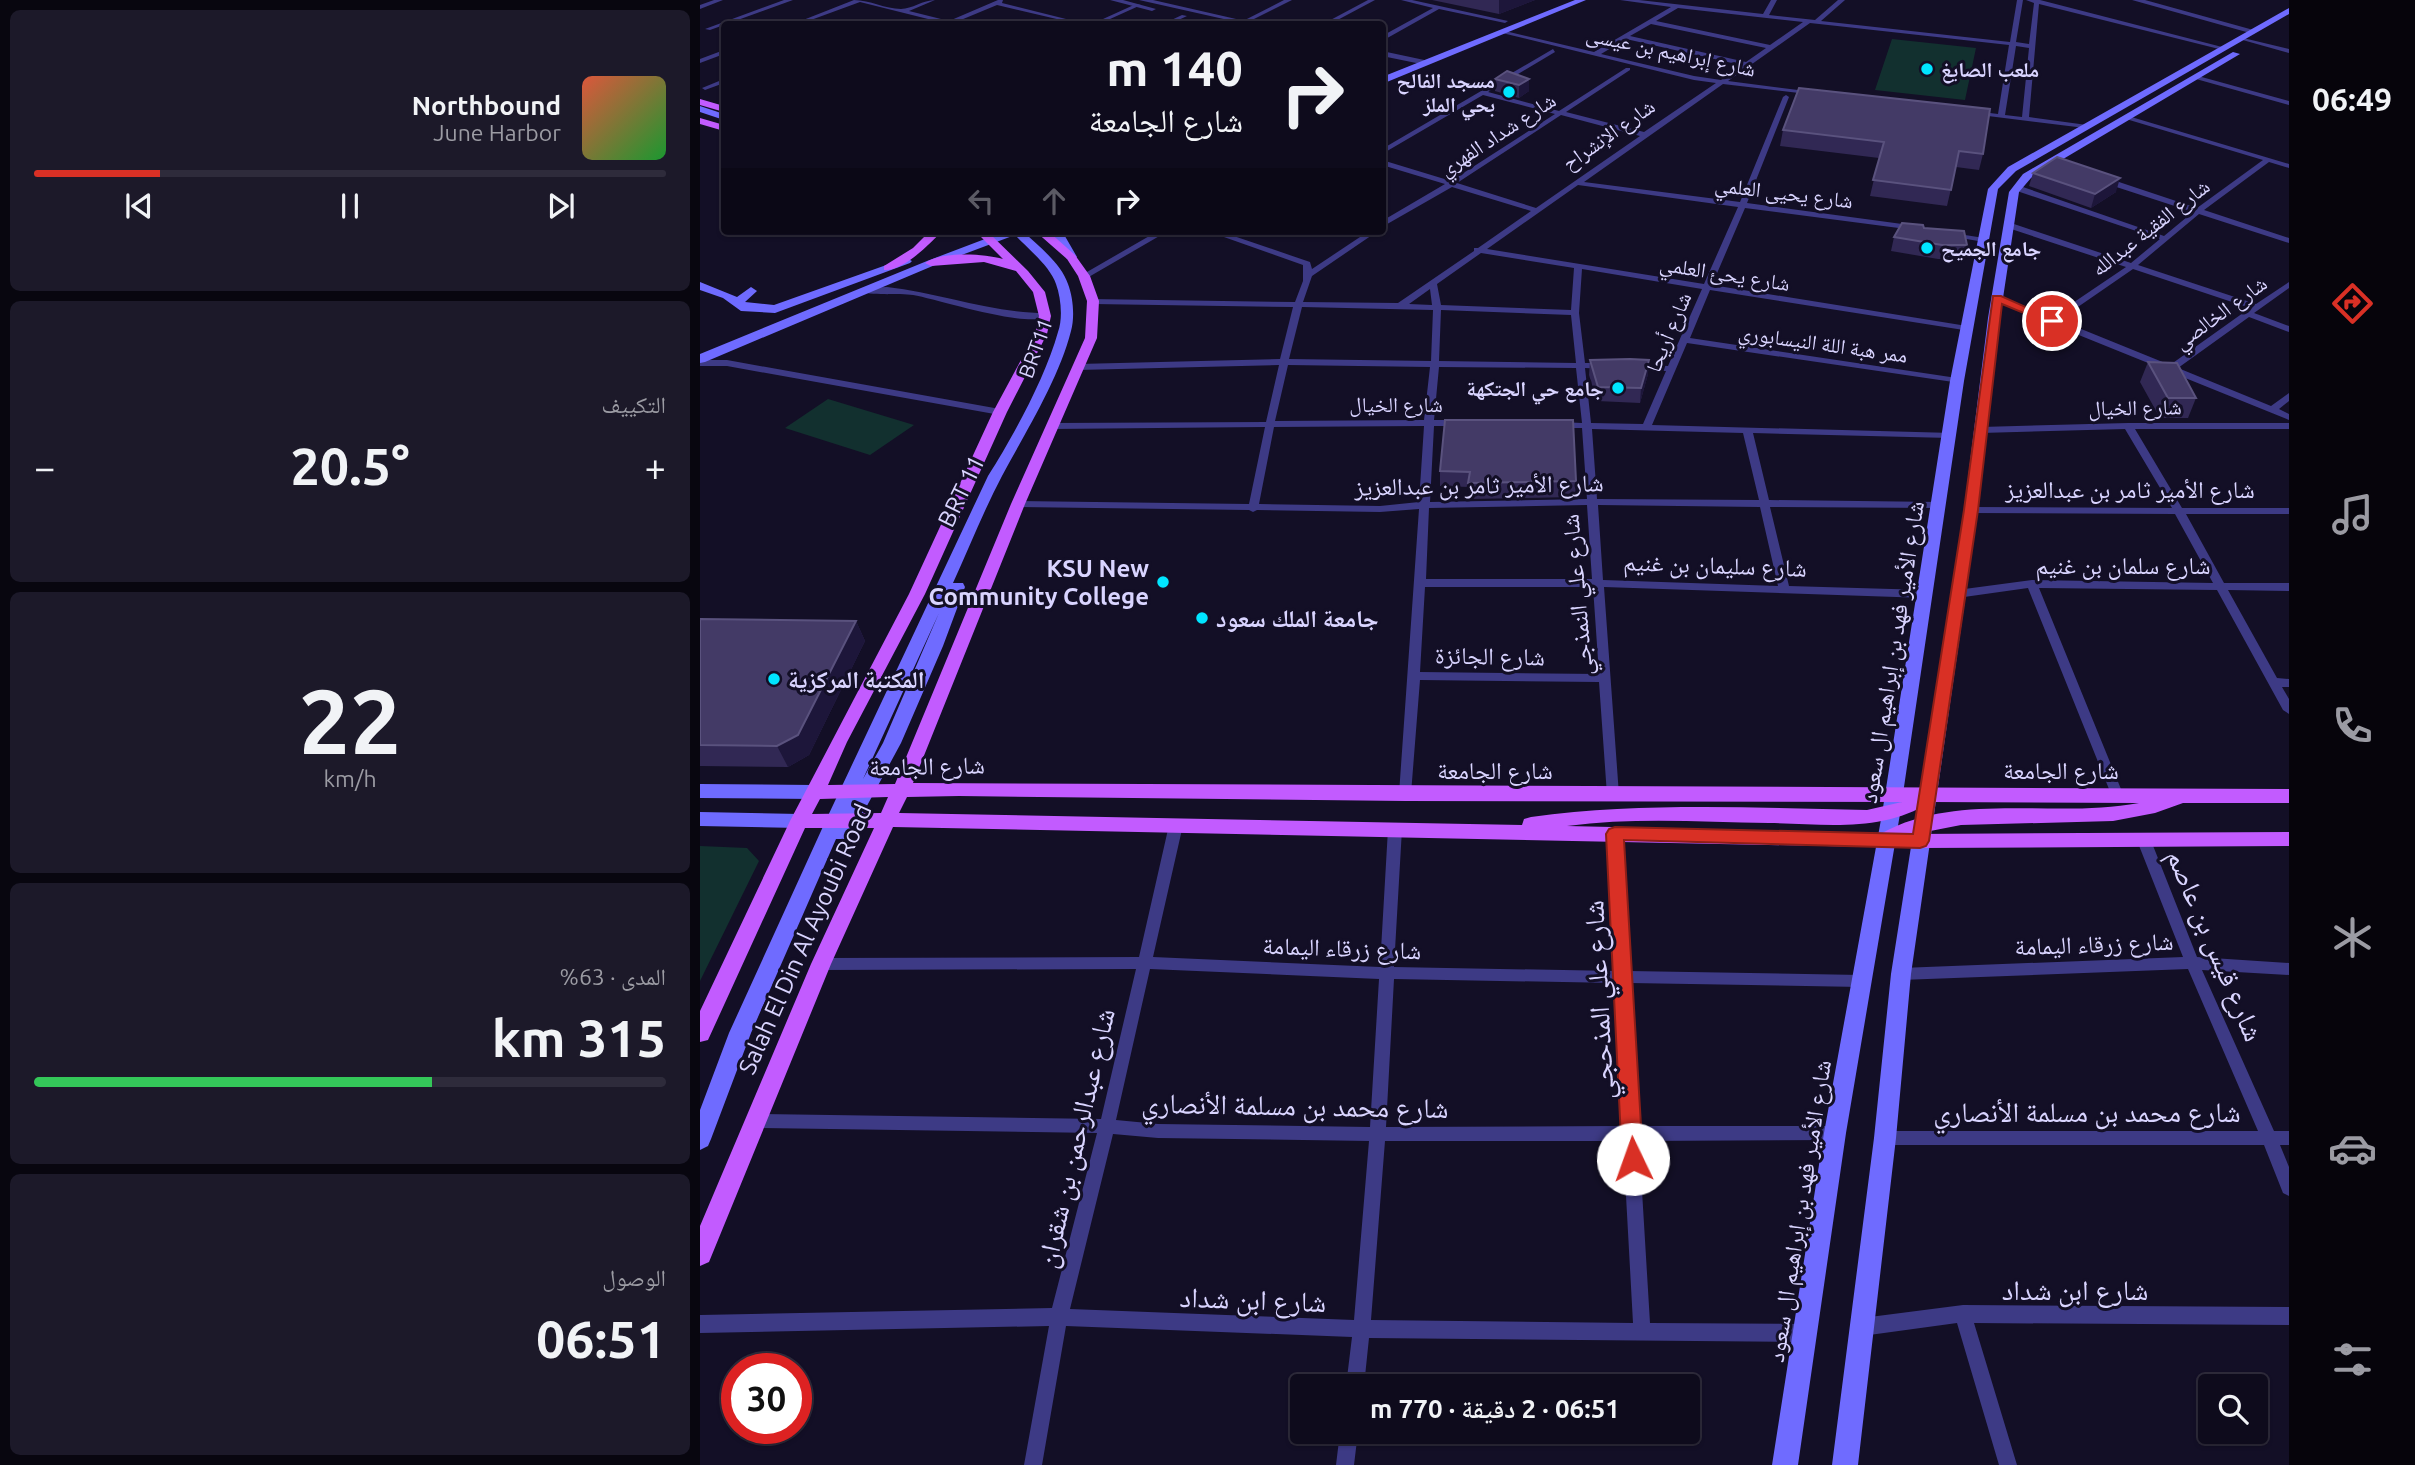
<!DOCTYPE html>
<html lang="ar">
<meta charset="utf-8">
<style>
body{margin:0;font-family:Ubuntu,"Noto Naskh Arabic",sans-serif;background:#1c1929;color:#f1f3f6;direction:rtl;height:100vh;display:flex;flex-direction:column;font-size:26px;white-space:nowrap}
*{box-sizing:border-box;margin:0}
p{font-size:23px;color:#9b9ba3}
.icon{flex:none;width:38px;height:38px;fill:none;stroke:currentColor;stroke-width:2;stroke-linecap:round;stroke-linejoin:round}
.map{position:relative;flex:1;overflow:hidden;direction:ltr}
.details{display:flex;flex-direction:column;gap:10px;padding:10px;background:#08060f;width:700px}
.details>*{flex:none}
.hud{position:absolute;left:21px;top:21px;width:665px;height:214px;border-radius:7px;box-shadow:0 2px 5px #0004,0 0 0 2px #2e2b3b;direction:rtl;background:#0e0b1c;color:#f1f3f6;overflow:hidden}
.buttons{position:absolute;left:1498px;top:1374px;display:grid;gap:14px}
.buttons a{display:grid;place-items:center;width:70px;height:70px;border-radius:7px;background:#0e0b1c;box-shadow:0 2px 5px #0004,0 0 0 2px #2e2b3b;font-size:35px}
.speed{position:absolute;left:21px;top:1353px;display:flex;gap:14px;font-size:35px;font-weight:700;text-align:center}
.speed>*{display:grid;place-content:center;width:91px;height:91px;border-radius:50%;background:#0e0b1c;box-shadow:0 2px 5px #0004,0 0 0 2px #2e2b3b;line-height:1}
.speed .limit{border:10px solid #d22;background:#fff;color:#111}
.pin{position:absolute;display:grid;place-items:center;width:60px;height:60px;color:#fff;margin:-30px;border:4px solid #fff;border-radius:50%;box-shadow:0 2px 7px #0007}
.me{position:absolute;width:77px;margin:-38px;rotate:357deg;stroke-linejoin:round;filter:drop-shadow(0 0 5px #0008)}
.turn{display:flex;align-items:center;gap:24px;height:147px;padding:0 28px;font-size:32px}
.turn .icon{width:91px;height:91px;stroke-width:2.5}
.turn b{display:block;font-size:49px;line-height:60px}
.lanes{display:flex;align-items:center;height:66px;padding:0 28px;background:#0003;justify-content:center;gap:35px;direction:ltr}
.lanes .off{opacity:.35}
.big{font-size:52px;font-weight:600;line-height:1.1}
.details .tile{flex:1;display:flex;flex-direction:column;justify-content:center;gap:10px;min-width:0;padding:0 24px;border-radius:10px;background:#1c1929}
.details .dial{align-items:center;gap:0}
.dial b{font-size:91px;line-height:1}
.song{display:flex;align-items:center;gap:21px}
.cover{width:84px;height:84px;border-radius:10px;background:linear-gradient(135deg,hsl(10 70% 55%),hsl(130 70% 35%))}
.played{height:7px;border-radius:4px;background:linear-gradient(90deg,#d93025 20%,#2e2b3b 20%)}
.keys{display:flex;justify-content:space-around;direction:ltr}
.heat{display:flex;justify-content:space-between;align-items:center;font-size:38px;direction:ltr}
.charge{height:10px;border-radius:5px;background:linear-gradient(90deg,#34c759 63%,#2e2b3b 0)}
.trip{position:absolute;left:590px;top:1374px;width:410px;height:70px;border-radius:7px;background:#0e0b1c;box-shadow:0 2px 5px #0004,0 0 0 2px #2e2b3b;font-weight:600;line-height:70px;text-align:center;direction:rtl}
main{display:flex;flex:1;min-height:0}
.menu{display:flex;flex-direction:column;width:126px;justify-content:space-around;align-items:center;background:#06040b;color:#9b9ba3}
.menu .icon{width:49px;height:49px}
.menu .selected{color:#d93025}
.menu b{font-size:32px;color:#f1f3f6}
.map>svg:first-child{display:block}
.green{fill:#12302f}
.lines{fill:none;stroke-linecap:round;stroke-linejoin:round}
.minor{fill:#3d3a85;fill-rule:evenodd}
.tertiary{fill:#3d3a85;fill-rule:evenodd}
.secondary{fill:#6f6bff;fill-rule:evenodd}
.primary{fill:#c25bff;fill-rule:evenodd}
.wall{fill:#312854}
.shaded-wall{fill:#1d163a}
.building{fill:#433a66;stroke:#5a527e;stroke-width:2}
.route{fill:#d93025;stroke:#8d1f18;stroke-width:2}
.poi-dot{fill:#00e5ff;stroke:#130f26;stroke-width:2.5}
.labels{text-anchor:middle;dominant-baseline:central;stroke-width:6;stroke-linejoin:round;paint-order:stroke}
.far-street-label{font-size:21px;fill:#d9d4ff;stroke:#130f26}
.far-poi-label{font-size:21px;font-weight:bold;fill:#d9d4ff;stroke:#130f26;text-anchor:start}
.street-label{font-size:24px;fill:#d9d4ff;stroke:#130f26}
.poi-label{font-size:24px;font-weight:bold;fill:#d9d4ff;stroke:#130f26;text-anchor:start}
.near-street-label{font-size:28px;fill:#d9d4ff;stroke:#130f26}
</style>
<main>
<nav class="menu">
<b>06:49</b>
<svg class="icon selected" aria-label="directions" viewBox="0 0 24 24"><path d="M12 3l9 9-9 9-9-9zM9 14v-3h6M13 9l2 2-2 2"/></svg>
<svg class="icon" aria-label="music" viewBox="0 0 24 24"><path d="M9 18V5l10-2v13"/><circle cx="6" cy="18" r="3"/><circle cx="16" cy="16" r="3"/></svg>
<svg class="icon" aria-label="phone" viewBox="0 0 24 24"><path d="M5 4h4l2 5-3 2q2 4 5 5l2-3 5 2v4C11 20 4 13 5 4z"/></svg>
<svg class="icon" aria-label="climate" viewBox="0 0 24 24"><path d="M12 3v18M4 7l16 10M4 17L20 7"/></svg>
<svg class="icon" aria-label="car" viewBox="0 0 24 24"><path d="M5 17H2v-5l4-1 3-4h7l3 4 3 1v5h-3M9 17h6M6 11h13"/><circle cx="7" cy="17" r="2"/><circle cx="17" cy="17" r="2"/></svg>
<svg class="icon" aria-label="filters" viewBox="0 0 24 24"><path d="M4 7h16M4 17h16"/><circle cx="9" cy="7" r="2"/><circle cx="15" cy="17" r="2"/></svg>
</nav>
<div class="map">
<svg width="1589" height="1465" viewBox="0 0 1589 1465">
<rect width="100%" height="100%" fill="#130f26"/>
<!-- green -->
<path class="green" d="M1192 39 1276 48 1265 100 1175 90Z
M128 399 214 425 170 455 85 428Z
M0 846 47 848 59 861 0 981Z"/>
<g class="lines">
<!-- minor -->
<path class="minor" d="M14 0H23L0 9V5Z
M84 0H93L10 30 5 29Z
M154 0C170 0 185 9 201 9 212 9 223 0 235 0L209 11 249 21 298 0H303L302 3 386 24H378L297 5 256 22 259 24H243L244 23 160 2 100 24H93Z
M584 0H592L546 23 541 22Z
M668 0H675L630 24H623Z
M701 0H712L808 21 805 23 739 9 682 41V36L733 8Z
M920 0H939L1063 14 1071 0H1077L1069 15 1115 20 1138 0H1145L1121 21 1310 42 1317 0H1323L1316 42 1329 44 1334 3 1326 0H1340L1526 48 1523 50 1339 4 1329 117 1387 125 1388 126 1385 128 1272 114 1271 113 1274 111 1298 114 1309 45 1110 23 1028 81 1114 92 1117 94 1116 95 1023 84 884 182 1040 202 1083 97 1086 95 1089 97 1047 203 1217 226V230H1214L1045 208 1012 285 1267 326 1271 329 1270 331 1010 290 990 338 1257 378 1262 381 1260 383 987 343 952 425 1253 433V437L1250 438 1053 433 1069 500 1240 502 1245 505 1240 508 1070 507 1089 586 1226 590 1232 594 1226 598 904 587 919 795 918 798H908L907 795 899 682 720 680 711 794 710 797H700L699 794 719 509 680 512 557 510 553 512 549 510 318 507 313 504 318 501 549 504 565 427 352 429 347 426 352 423 566 422 579 365 378 370 373 367 378 364 580 359 593 307 393 304 390 303V299L595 302 603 281V265L507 231H519L610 262 612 269 669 231H678L612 276 603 302 698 303 774 251V248H778L831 211 752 187 682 227V221L745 184 682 165V160L751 181 855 114 783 95 682 154V149L853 49 855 52 788 92 859 111 926 68H930V70L866 112 944 132 1016 83 994 80 798 32 801 30 894 52 971 7ZM978 8 1103 22 1070 45 956 21ZM951 24 1066 48 1046 62 930 36ZM926 39 1041 65 1021 80 994 76 901 54ZM1316 46 1329 48 1322 117 1305 115ZM861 115 940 136 836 208 757 183ZM878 185 1038 207 1004 284 787 249ZM781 253 874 268 871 310 741 305 737 284ZM882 269 1002 289 968 366 931 364 926 367 931 370 966 371 943 424 891 423 885 368 906 369 911 366 906 363H885L879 313ZM730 289 732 305 709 304ZM602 307 733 310 731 361 589 359ZM741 310 871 315 876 363 739 361ZM588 365 730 367 724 420 575 421ZM739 367 876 368 882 423 859 422 854 425 859 428H882L887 499 730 502 734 426H760L765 423 760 420H734ZM724 426 719 502 680 506 559 504 574 427ZM892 429 1043 433 1059 500 897 499ZM887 505 892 579H726L729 508ZM898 505 1060 507 1078 586 903 580ZM725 587H893L899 674 720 672Z
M436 4 441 5 399 24H392Z
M482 15 487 16 470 24H463Z
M1539 37 1589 49V53L1539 39Z
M24 50V54L0 63V59Z
M1498 76 1589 101V105L1496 79 1495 78Z
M24 79V83L5 90 2 88Z
M1428 116 1589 164V168L1569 162 1504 210 1589 238V243L1499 214 1438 265 1556 304 1589 282V288L1554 313 1589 326V332L1549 317 1478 368 1571 406 1589 393V401L1579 409 1589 414V420L1349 323 1293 298 1300 296 1352 317 1426 267 1305 227V223H1311L1431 263 1460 239 1314 190V186H1320L1464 236 1493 212 1401 182V178H1407L1497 208 1563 160 1426 119 1425 118ZM1433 269 1550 308 1470 365 1359 320Z
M458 231H468L387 278 380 276Z
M1246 232 1284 238 1288 240 1284 242 1249 236H1246Z
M187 287C241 293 291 313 345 313L349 316C328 329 241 300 213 295 200 293 168 296 160 291L164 288Z
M0 360H27L300 409 305 412 300 415 27 366H0Z
M1428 423H1589V429H1435L1482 508H1589V514H1486L1524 583H1589V591L1528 590 1577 678 1589 679V687H1582L1589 699V714L1583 710 1517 590 1339 588 1423 794 1422 797H1412L1411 794 1328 588 1257 598 1251 594 1257 590 1332 580 1513 583 1475 514 1271 513 1266 510 1271 507 1472 508 1425 429 1281 433 1276 430 1281 427Z
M476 820 481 821 483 825 453 957 680 967 688 829 690 825H700L702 829 694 967 915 971 907 834 909 830H919L921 834 929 971 1161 975 1166 977 1168 981 1166 985 1161 987 930 983 938 1126H1135L1141 1128 1143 1133 1141 1138 1135 1140 939 1141 950 1323 1104 1324 1110 1327 1113 1333 1110 1339 1104 1342 669 1338 664 1386H646L652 1337 366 1326 342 1465H324L349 1326 0 1333V1315L352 1308 397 1133 54 1128 48 1126 46 1121 48 1116 54 1114 401 1119 436 969 121 970 116 968 114 964 116 960 121 958 439 957 469 825 471 821ZM450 969 679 979 670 1127 458 1124 416 1120ZM694 979 915 983 923 1126 686 1127ZM413 1134 458 1138 669 1141 654 1320 370 1309ZM685 1141H923L933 1323 671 1320Z
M1443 833 1448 834 1450 838 1497 957 1589 963V975L1502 970 1574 1131H1589V1145H1580L1589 1167V1196L1583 1193 1564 1145H1185L1179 1143 1177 1138 1179 1133 1185 1131H1558L1488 969 1201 980 1196 978 1194 974 1196 970 1201 968 1483 957 1436 838 1438 834Z
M1263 1305 1589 1307V1325L1274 1323 1317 1465H1299L1257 1323 1162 1336 1156 1333 1153 1327 1156 1321 1162 1318Z
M640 1432H658L654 1465H636Z"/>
<!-- tertiary -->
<path class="tertiary" d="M410 0H423L456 9 452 11Z
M439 0H453L558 24H546Z
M1432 0H1445L1557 31 1550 33Z
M682 51 729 61 730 63 726 65 682 56Z"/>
<!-- secondary -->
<path class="secondary" d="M875 0H886L682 84V77Z
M1589 8V14L1316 171 1298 189 1264 381 1200 814 1146 1133 1098 1465H1072L1124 1133 1182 814 1250 381 1288 189 1308 167Z
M1533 52 1540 54 1331 178 1319 192 1300 318 1278 510 1211 974 1196 1138 1158 1465H1132L1174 1138 1191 974 1264 510 1288 318 1309 192 1323 174Z
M0 106 24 114V120L0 112Z
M306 231H323C338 246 361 263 368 284 373 297 375 317 371 331 359 379 325 433 302 476 284 510 269 548 253 583H263L265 587 243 646 201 743 149 839H136L51 1033 11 1139 8 1146 0 1150V1110L29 1033 126 820 288 476C313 437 346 376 358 332 363 318 361 298 356 284 350 266 328 249 315 235L235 265 5 362 0 363V354L227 261ZM239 613 183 743 163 779Z
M350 231H362L377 257 375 259H367Z
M206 258 212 261 210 263 75 313 41 311 23 298 0 290V282L37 297 51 287 57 291 45 302 74 305Z
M0 784 114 785 120 787 123 792 120 797 114 799 0 798Z
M0 812 99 814 106 816 108 821 106 826 99 828 0 826Z"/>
<!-- primary -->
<path class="primary" d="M0 99 24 106V112L0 105Z
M0 118 24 125V131L0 124Z
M230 231H242C230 244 202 272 184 270V266L213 248Z
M275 231H287L328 271 345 292 351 316 347 334 307 412 225 594 147 742 128 785 195 784 311 504 385 338 387 301 378 276 367 259 335 231H348L375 255 390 276 399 301 397 338 325 504 213 783 1589 789V803H1483L1455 813 1413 821 1261 825 1215 834 1589 832V846L1220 848 193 827 131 964 9 1262 0 1266V1226L111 964 174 828H105L8 1040 0 1042V1011L90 821 209 594 293 412 335 334 339 316 333 292 316 271 284 262 231 266 225 263C242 251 284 254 303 259ZM259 796 705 801 1202 802 1167 810C1055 808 942 802 831 817L824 819 822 825 199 813 207 797ZM188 797 181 813 112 814 120 799ZM1230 802 1439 803C1355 819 1259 791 1182 833L867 826C934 817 1002 822 1069 823 1124 824 1183 833 1230 802Z"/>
</g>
<!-- wall -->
<path class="wall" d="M732 0H835L799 14Z
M795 79H829V91L819 98 795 91Z
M1083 130 1283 154 1279 170 1256 167 1247 206 1170 196 1179 158 1080 146Z
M1333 173 1416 192 1391 208 1329 186Z
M1224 228 1267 245 1263 259H1238L1191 251 1194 237Z
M890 360 948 374 940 403 897 401 889 375Z
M1448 362 1496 398 1488 418H1460L1440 382Z
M745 420 876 481 875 497 769 499V487L740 486V471Z
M0 619 156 621 165 641 109 755 88 767 0 766Z"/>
<!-- shaded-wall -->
<path class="shaded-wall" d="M799 0H835L799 14Z
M829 79V91L819 98V85Z
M1420 178 1416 192 1391 208 1395 194Z
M949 360 948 374 940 403 941 388Z
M156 621 165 641 109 755 88 767 77 746Z"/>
<!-- building -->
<path class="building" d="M807 71 829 79 819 85 795 79Z
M1099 88 1290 109 1283 154 1259 151 1251 190 1173 180 1184 142 1083 130Z
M1357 157 1420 178 1395 194 1333 173Z
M1202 223 1223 225 1224 228 1264 231 1267 245H1242L1194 237Z
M930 359 949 360 941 388 898 387 890 360Z
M1448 362 1477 363 1496 398H1468Z
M745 420H873L876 481 768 483 770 472 740 471Z
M0 619 156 621 98 735 77 746 0 745Z"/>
<!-- route -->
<path class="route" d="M1293 296H1301L1357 321 1348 323 1302 304 1278 510 1229 841 1226 846 1220 848 924 840 943 1159 940 1166 933 1169 925 1166 922 1159 906 834 909 829 915 827 1213 834 1264 510Z"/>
<!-- markers -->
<g class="poi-dot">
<circle cx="1227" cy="69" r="7"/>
<circle cx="809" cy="92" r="7"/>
<circle cx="1227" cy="248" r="7"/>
<circle cx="918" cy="388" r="7"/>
<circle cx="463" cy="582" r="7"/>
<circle cx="502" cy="618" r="7"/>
<circle cx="74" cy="679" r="7"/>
</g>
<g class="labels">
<!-- far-street labels -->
<g class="far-street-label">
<text transform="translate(971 51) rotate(12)">شارع إبراهيم بن عيسى</text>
<text transform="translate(797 134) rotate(-33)">شارع شداد الفهري</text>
<text transform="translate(908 134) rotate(-35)">شارع الإنشراح</text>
<text transform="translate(1084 192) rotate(7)">شارع يحيى العلمي</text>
<text transform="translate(1450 227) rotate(-38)">شارع الفقية عبدالله</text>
<text transform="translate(1025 273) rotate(9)">شارع يحئ العلمي</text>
<text transform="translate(1520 312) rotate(-36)">شارع الخالصي</text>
<text transform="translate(968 332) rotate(-67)">شارع أريحا</text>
<text transform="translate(1123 343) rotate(8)">ممر هبة اللة النيسابوري</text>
<text transform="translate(335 348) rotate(-70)">BRT11</text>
<text x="696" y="404">شارع الخيال</text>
<text transform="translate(1435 407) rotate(-1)">شارع الخيال</text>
</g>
<!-- far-poi labels -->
<g class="far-poi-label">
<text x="1241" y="69">ملعب الصايغ</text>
<text x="795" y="80" text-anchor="end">مسجد الفالح<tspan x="795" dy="24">بحي الملز</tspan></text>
<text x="1241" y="248">جامع الجميح</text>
<text x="904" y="388" text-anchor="end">جامع حي الجتكهة</text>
</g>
<!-- street labels -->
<g class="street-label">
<text transform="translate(779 485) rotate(-1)">شارع الأمير ثامر بن عبدالعزيز</text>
<text x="1430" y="489">شارع الأمير ثامر بن عبدالعزيز</text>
<text transform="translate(261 491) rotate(-64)">BRT 11</text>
<text transform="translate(1015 565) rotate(2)">شارع سليمان بن غنيم</text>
<text x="1423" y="565">شارع سلمان بن غنيم</text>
<text transform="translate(877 595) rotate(-95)">شارع علي النمذجي</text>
<text transform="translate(1192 652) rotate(-81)">شارع الأمير فهد بن إبراهيم ال سعود</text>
<text transform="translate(790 656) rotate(1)">شارع الجائزة</text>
<text transform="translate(227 766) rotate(-1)">شارع الجامعة</text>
<text x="795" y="770">شارع الجامعة</text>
<text x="1361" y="770">شارع الجامعة</text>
<text transform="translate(105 939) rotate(-66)">Salah El Din Al Ayoubi Road</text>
<text transform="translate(1394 944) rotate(-2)">شارع زرقاء اليمامة</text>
<text transform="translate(642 948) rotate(2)">شارع زرقاء اليمامة</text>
<text transform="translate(1099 1211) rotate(-81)">شارع الأمير فهد بن إبراهيم ال سعود</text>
</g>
<!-- poi labels -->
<g class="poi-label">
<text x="449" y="568" text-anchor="end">KSU New<tspan x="449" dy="28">Community College</tspan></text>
<text x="516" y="618">جامعة الملك سعود</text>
<text x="88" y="679">المكتبة المركزية</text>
</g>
<!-- near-street labels -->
<g class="near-street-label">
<text transform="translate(1516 945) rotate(67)">شارع قيس بن عاصم</text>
<text transform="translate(898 1000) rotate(-93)">شارع علي المذحجي</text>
<text transform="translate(595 1105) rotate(1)">شارع محمد بن مسلمة الأنصاري</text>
<text x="1387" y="1111">شارع محمد بن مسلمة الأنصاري</text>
<text transform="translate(375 1138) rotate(-77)">شارع عبدالرحمن بن شقران</text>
<text x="1375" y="1289">شارع ابن شداد</text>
<text transform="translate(553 1299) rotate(2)">شارع ابن شداد</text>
</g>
</g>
</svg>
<div class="buttons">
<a><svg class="icon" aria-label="search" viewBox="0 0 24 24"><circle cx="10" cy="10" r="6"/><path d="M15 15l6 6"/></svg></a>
</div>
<div class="speed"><div class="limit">30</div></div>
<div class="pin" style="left:1352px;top:321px;background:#d93025"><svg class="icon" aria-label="arrive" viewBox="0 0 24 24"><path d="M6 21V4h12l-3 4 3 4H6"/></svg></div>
<svg class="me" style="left:933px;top:1159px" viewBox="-20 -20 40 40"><circle r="19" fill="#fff"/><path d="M0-13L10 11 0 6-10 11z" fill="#d93025"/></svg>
<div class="trip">06:51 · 2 دقيقة · 770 m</div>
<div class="hud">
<div class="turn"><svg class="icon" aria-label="right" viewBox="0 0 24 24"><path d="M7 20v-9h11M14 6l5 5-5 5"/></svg><div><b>140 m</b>شارع الجامعة</div></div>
<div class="lanes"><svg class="icon off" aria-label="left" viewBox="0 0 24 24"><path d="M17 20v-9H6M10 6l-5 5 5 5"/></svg><svg class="icon off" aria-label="ahead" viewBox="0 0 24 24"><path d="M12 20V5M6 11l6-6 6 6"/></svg><svg class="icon" aria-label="right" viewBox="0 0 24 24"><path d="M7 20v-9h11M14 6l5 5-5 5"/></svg></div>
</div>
</div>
<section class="details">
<div class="tile">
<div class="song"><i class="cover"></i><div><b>Northbound</b><p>June Harbor</p></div></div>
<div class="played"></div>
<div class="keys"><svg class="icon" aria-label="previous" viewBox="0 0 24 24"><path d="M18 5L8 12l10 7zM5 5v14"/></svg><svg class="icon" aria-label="pause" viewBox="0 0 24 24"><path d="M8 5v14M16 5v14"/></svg><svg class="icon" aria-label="next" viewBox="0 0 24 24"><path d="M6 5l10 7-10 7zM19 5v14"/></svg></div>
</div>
<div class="tile"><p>التكييف</p>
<div class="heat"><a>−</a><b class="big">20.5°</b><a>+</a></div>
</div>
<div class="tile dial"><b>22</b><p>km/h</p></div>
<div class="tile"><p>المدى · 63%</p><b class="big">315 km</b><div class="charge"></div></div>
<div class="tile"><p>الوصول</p><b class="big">06:51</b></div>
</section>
</main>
